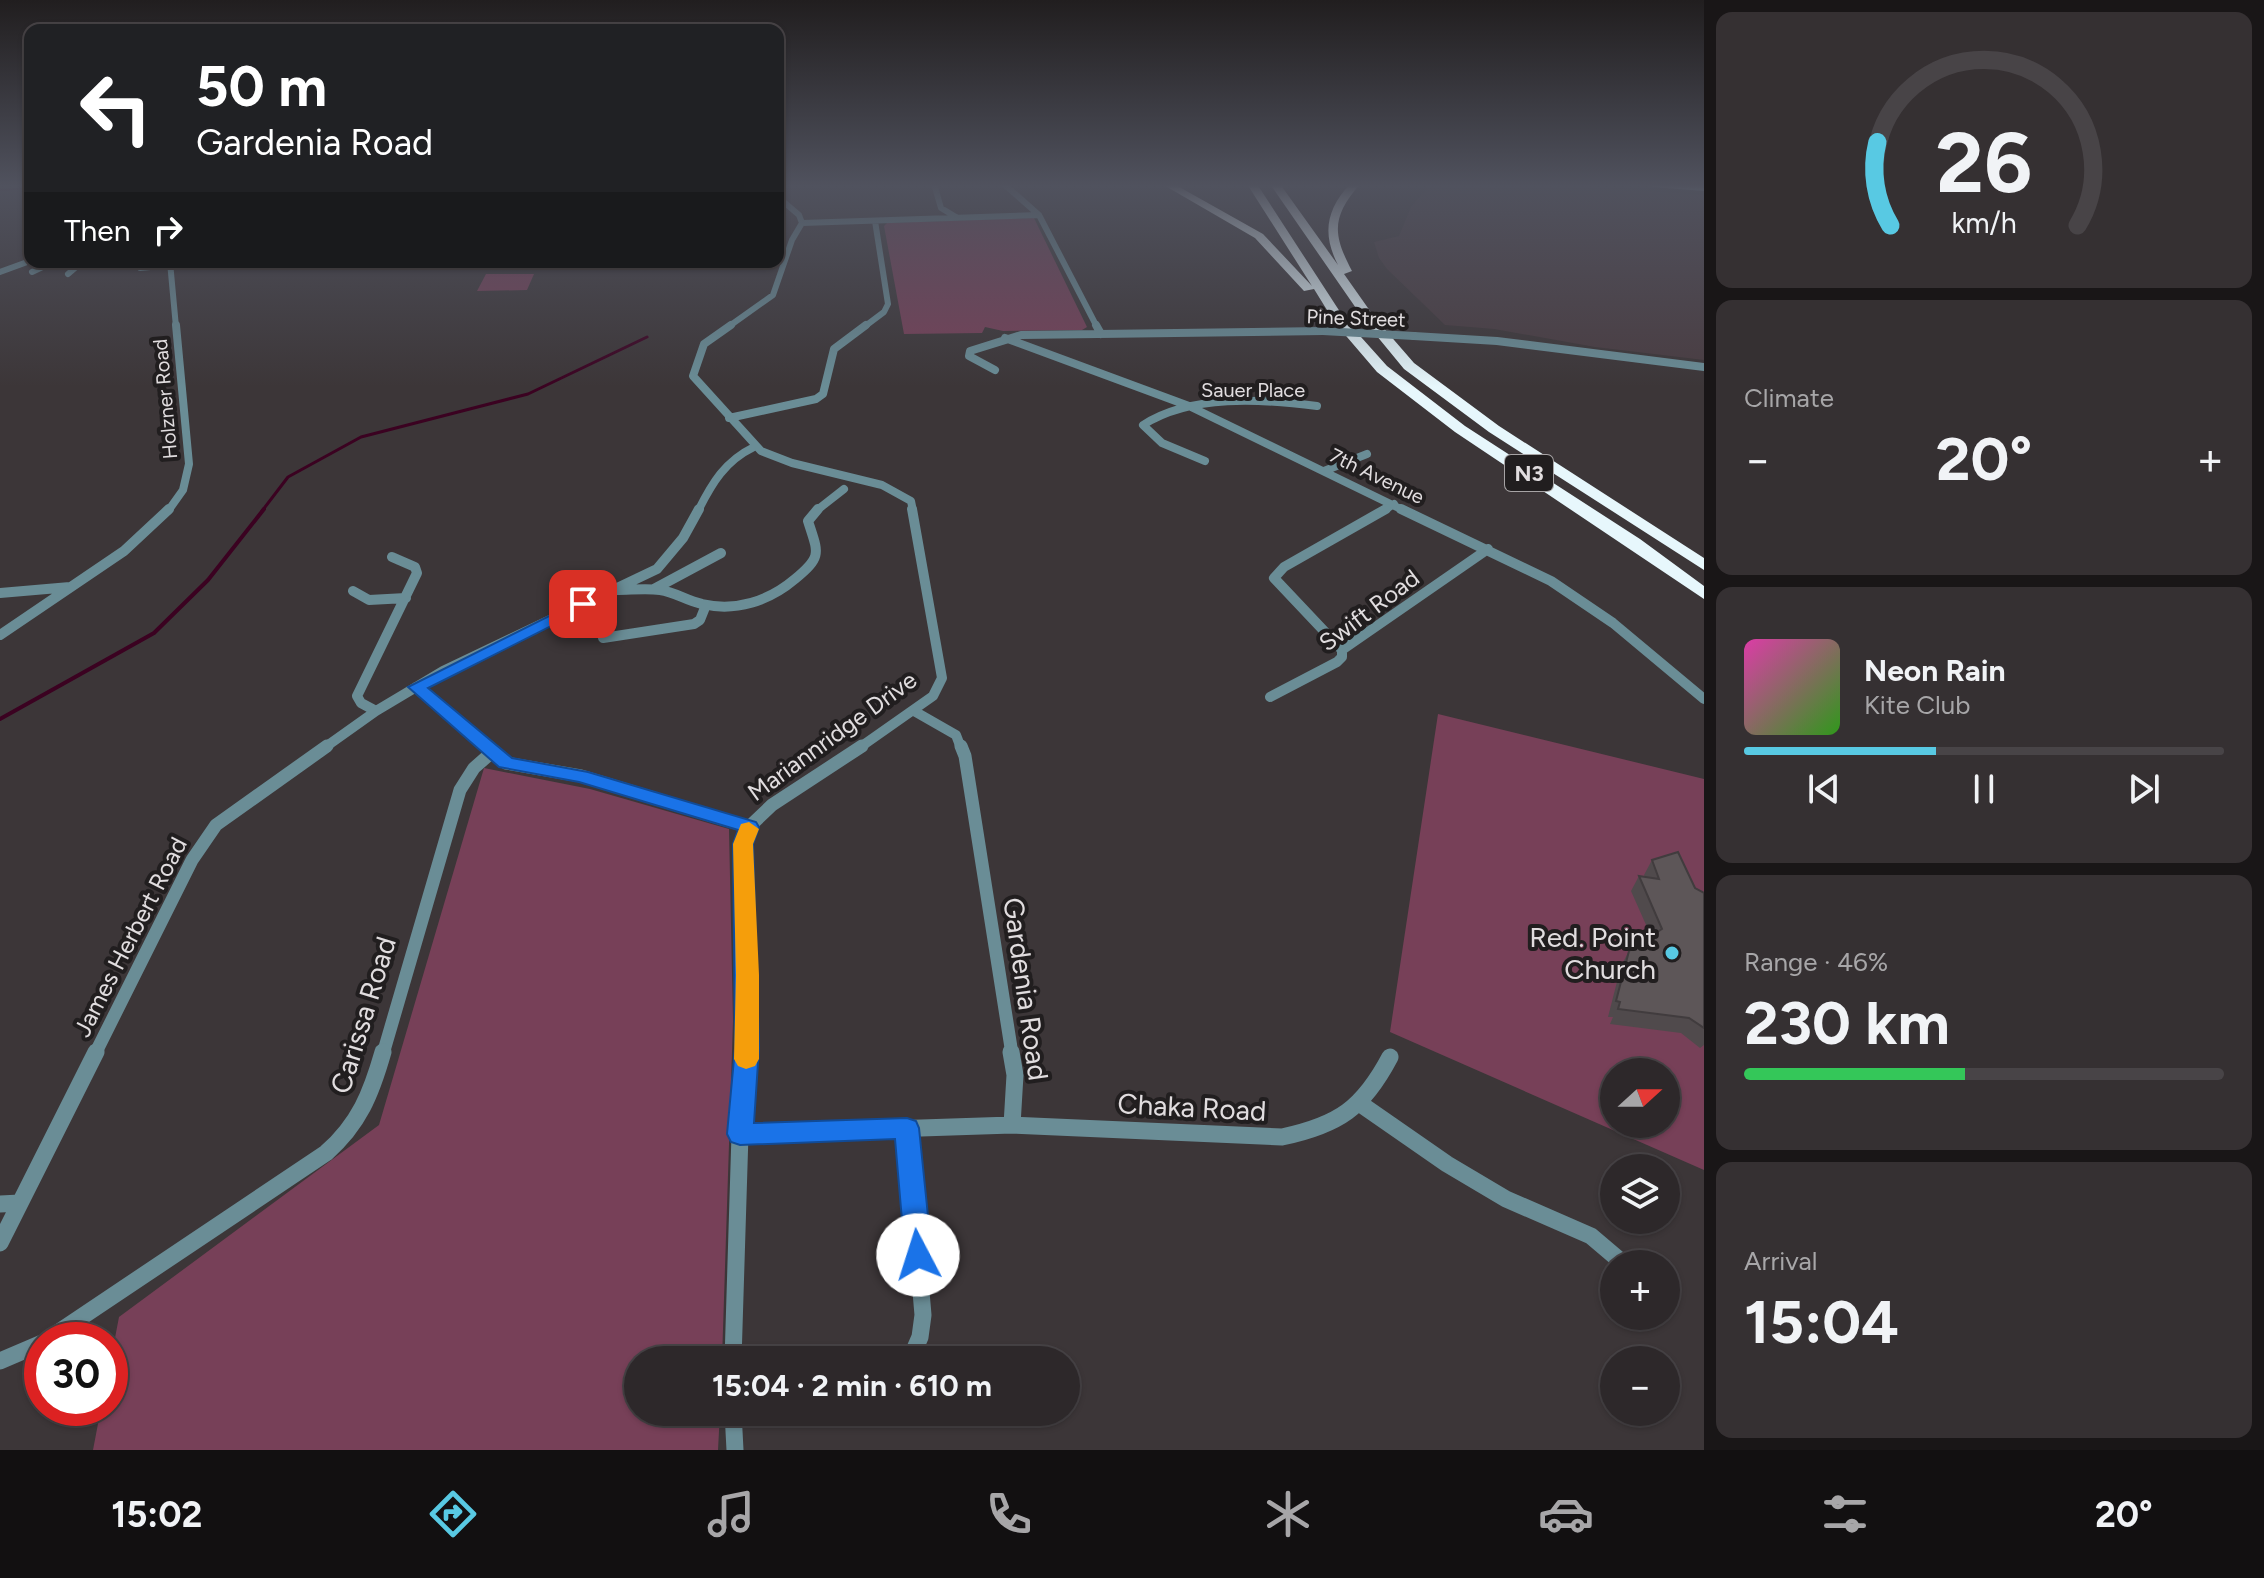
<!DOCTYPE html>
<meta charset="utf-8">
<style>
body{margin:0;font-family:Figtree,sans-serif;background:#353032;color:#f1f3f6;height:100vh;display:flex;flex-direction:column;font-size:30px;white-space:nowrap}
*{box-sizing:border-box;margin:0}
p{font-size:26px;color:#a7a6a8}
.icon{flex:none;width:44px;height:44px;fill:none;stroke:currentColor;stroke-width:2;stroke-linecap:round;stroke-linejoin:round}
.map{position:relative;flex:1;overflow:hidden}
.details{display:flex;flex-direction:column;gap:12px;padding:12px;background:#191617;width:560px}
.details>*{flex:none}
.guide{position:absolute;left:24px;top:24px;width:760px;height:244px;border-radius:16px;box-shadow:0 2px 6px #0004,0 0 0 2px #484447;background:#202124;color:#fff;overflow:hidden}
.needle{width:52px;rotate:69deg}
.controls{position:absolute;left:1600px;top:1058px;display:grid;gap:16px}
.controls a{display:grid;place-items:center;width:80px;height:80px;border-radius:50%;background:#2d282a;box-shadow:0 2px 6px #0004,0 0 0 2px #484447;font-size:40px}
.speed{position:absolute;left:24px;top:1322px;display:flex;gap:16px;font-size:40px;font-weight:700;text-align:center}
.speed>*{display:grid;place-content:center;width:104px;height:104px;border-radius:50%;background:#2d282a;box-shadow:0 2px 6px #0004,0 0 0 2px #484447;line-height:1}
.speed .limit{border:12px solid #d22;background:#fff;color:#111}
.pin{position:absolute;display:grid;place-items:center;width:68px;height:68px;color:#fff;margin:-34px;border-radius:16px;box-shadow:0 4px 12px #0006}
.me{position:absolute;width:88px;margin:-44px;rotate:355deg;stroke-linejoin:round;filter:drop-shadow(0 0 6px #0008)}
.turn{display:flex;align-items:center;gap:28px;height:168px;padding:0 40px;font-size:36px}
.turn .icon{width:104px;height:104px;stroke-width:2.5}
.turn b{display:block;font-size:56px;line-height:68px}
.then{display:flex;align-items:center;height:76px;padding:0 40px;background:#0003;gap:16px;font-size:30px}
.big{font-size:60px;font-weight:700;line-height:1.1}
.details .card{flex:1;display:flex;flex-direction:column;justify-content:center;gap:12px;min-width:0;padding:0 28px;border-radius:16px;background:#353032}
.details .dial{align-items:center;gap:0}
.dial svg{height:208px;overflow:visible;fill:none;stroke:#484447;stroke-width:7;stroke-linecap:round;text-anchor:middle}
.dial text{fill:#f1f3f6;stroke:none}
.song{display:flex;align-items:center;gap:24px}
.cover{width:96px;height:96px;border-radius:12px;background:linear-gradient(135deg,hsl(320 70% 55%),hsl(110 70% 35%))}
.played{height:8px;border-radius:4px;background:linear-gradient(90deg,#58c9e3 40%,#484447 40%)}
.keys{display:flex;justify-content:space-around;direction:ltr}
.heat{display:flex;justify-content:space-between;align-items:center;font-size:44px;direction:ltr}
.charge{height:12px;border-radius:6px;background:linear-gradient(90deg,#34c759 46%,#484447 0)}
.trip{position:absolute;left:624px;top:1346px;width:456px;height:80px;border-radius:40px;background:#2d282a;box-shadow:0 2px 6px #0004,0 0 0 2px #484447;font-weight:700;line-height:80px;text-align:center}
.dock{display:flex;height:128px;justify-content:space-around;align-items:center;background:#121011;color:#a7a6a8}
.dock .icon{width:56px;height:56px}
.dock .current{color:#58c9e3}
.dock b{font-size:36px;color:#f1f3f6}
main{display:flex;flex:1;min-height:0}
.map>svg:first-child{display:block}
.built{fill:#493c41}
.green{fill:#774058;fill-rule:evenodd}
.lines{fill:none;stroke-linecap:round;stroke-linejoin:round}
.stream-far2{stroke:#3b0221;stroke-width:2}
.stream-far1{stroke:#3b0221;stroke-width:3}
.stream{stroke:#3b0221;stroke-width:4}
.minor-far4{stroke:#6a8d96;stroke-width:6}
.minor-far3{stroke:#6a8d96;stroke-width:8}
.minor-far2{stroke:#6a8d96;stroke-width:10}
.minor-far1{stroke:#6a8d96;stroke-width:13}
.minor{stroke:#6a8d96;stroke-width:17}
.trunk{fill:#c0edf9;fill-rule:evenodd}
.motorway{fill:#e7f7fc;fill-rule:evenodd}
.minor-bridge{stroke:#6a8d96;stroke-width:8}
.wall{fill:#504a4c}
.building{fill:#5d5658;stroke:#413c3e;stroke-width:2}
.route{fill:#1a73e8;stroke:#114b97;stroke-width:2}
.slow{fill:#f59e0b}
.poi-dot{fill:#58c9e3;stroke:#211e1f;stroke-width:3}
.labels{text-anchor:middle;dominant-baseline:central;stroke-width:8;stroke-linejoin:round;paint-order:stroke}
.far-street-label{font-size:20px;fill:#e1dddf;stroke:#211e1f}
.shield{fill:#211e1f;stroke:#a7a4a5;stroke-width:2}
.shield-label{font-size:22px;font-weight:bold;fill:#e1dddf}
.street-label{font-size:24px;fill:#e1dddf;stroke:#211e1f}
.near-poi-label{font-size:28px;fill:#e1dddf;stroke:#211e1f;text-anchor:end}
.near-street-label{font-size:28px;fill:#e1dddf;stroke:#211e1f}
</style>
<main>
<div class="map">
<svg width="1704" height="1450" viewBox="0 0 1704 1450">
<rect width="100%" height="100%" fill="#3c3638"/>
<!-- built -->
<path class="built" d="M1430 184H1559L1704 195V360L1595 347 1494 329 1445 325 1387 269 1379 258 1374 242 1399 236 1411 207Z"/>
<!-- green -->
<path class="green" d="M1034 218 1087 327 1082 330 1003 331 985 327 982 333 904 334 884 226 887 223Z
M486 274H534L527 290 477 291Z
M1438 714 1704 779V1170L1390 1032ZM1614 1072H1666V1124H1614Z
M484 768 590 789 729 829 733 1021 722 1360H638V1412H720L718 1450H93L101 1408H110V1364L119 1317 379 1125Z"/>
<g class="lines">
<!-- stream-far2 -->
<path class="stream-far2" d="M0 190 30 188"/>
<!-- stream-far1 -->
<path class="stream-far1" d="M262 511 288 477 361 437 528 394 647 337"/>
<!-- stream -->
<path class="stream" d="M0 719 154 633 208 580 264 509"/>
<!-- minor-far4 -->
<path class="minor-far4" d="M934 184 941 208 956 217
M1004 184 1039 215 1097 327
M802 223 1039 215
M138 262 140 268 171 265
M170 262 176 327
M0 272 30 261
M32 272 53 262
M68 274 82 262
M728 327 773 295 792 240 802 223 799 215 778 197
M864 327 884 312 888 304 875 221"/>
<!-- minor-far3 -->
<path class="minor-far3" d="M731 325 704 344 693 376 761 451 792 463 882 485 911 501 913 511
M1096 325 1101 334
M1414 336 1497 341 1704 367
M1005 338 1189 406 1405 511
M995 370 969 356 970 351 1021 335 1323 331
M729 418 816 399 823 394 834 349 866 325
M1205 461 1162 443 1143 425C1191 394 1262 399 1317 406
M1324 471 1367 454
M168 511 183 490 189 464 176 325
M698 511C712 483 725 461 754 447
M816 511 844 489
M1383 511 1394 504"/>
<!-- minor-far2 -->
<path class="minor-far2" d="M1401 509 1551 581 1613 623 1704 699
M654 589 721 553
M616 590C631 590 646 588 660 590 675 592 687 601 702 604 736 612 769 601 795 579 823 556 818 553 808 521L818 509
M353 591 369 600 406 598
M0 593 70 587
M0 635 124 551 169 509
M603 638 694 624 700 620 706 605
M1342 650 1274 578 1284 567 1386 509
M416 687 488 748
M1270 697 1337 662 1342 657V650L1488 549
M376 711 361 703 357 696 417 573 415 567 392 557
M914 711 956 735 961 748
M324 748 376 711 443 671 657 569 683 538 699 509
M859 748 933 696 942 678 912 509"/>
<!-- minor-far1 -->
<path class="minor-far1" d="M486 746 506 763 581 776 749 827
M961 746 965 756 1012 1054
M95 1054 192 860 216 825 327 746
M383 1054 460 790 474 768 491 753
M746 1054 743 844 749 827 772 805 862 746"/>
<!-- minor -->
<path class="minor" d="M1362 1105 1447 1164 1506 1199 1591 1236 1624 1264
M1012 1125 1282 1137C1339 1125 1363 1108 1390 1057
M907 1128 923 1315 920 1337 910 1360
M740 1134 1012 1125 1015 1075 1011 1052
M0 1204 20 1203
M0 1243 96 1052
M47 1340 326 1153C359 1124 371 1094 383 1052
M733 1360 740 1134 747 1052
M0 1361 42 1343
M733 1412 735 1450"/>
<!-- trunk -->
<path class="trunk" d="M1649 184 1704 185V191L1653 187Z"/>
<!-- motorway -->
<path class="motorway" d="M1162 184H1174L1263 234 1312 286 1247 184H1257L1344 318 1387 366 1465 426 1640 539 1704 586V599L1455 432 1377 372 1335 323 1314 289 1304 291 1255 238Z
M1270 184H1280L1338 265C1322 234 1326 210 1350 184H1360C1332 217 1332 233 1352 271L1344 274 1375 318 1414 363 1499 426 1704 558V570L1489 432 1404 369 1367 324Z"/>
<!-- minor-bridge -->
<path class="minor-bridge" d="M1323 331 1414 336"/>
</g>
<!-- wall -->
<path class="wall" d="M1652 860 1704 893V1045L1700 1048 1681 1033 1610 1024 1613 1017H1608L1621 966 1629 951 1651 936 1631 891 1639 876 1645 877 1644 875Z"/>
<!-- building -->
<path class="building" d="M1678 852 1695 888 1704 893V1028L1689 1018 1618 1009 1620 1002 1616 1001 1629 951 1662 929 1639 876 1659 879 1652 860Z"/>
<!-- sky -->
<linearGradient id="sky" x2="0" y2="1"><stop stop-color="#211e1f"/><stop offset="0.48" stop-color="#50525e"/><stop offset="1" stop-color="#50525e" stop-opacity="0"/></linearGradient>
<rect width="1704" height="387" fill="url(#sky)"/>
<!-- route -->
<path class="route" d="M583 599 589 600V607L428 688 512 758 588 772 756 822 759 827 753 844 759 1048 754 1123 907 1118 916 1121 919 1128 932 1255 928 1264 918 1267 909 1264 905 1255 895 1139 740 1145 731 1142 727 1134 735 1048 733 844 738 830 579 782 499 767 408 687Z"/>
<!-- slow -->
<path class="slow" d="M749 822 759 829 753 844 759 975V1059L755 1066 746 1069 738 1066 734 1059 736 975 733 844 741 824Z"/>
<!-- markers -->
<circle class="poi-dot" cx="1672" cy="953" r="8"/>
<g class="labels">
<!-- far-street labels -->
<g class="far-street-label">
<text transform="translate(1356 318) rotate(2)">Pine Street</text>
<text x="1253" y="390">Sauer Place</text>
<text transform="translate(165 399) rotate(-95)">Holzner Road</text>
<text transform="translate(1377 476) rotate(26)">7th Avenue</text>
</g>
<!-- shield labels -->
<rect class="shield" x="1505" y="455" width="48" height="36" rx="6"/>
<g class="shield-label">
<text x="1529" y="473">N3</text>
</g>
<!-- street labels -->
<g class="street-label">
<text transform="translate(1369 610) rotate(-37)">Swift Road</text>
<text transform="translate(832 736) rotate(-36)">Mariannridge Drive</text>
<text transform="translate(130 937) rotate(-63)">James Herbert Road</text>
</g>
<!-- near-poi labels -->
<g class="near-poi-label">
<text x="1656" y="937">Red. Point<tspan x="1656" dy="32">Church</tspan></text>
</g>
<!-- near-street labels -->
<g class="near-street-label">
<text transform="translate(1026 989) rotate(82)">Gardenia Road</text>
<text transform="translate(363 1015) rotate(-73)">Carissa Road</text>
<text transform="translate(1192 1107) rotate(3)">Chaka Road</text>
</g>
</g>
</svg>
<div class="controls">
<a><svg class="needle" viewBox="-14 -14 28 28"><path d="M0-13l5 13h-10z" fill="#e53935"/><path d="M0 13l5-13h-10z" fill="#a7a6a8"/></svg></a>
<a><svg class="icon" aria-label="layers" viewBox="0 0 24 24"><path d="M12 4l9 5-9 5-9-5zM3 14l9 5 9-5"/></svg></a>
<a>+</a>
<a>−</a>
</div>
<div class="speed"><div class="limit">30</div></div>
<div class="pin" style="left:583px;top:604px;background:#d93025"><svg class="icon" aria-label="arrive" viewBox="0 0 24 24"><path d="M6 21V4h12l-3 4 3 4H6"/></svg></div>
<svg class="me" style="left:918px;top:1255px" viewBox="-20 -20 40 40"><circle r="19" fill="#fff"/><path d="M0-13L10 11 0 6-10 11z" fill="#1a73e8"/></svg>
<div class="trip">15:04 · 2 min · 610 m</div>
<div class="guide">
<div class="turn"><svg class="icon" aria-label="left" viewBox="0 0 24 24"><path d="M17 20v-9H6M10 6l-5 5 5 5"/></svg><div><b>50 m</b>Gardenia Road</div></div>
<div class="then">Then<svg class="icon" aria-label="right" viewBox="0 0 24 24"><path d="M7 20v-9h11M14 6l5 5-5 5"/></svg></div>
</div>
</div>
<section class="details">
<div class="card dial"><svg viewBox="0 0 100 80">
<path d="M14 69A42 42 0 1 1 86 69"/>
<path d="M14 69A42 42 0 0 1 9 37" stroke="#58c9e3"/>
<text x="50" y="56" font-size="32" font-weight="700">26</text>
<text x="50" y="72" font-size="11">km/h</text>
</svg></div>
<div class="card"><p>Climate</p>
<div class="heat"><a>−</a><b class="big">20°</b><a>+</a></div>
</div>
<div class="card">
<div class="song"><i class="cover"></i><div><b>Neon Rain</b><p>Kite Club</p></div></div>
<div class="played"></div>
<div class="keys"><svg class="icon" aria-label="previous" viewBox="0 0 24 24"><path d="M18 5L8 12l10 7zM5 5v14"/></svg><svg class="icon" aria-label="pause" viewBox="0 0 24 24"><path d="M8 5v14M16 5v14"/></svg><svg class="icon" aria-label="next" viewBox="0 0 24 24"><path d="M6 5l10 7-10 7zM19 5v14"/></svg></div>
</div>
<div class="card"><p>Range · 46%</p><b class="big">230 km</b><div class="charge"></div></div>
<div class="card"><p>Arrival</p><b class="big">15:04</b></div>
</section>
</main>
<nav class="dock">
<b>15:02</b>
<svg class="icon current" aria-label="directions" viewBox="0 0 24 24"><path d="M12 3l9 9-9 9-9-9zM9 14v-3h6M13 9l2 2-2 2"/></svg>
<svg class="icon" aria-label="music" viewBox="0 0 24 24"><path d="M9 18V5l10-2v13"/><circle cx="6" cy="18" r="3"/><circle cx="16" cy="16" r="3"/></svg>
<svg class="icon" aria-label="phone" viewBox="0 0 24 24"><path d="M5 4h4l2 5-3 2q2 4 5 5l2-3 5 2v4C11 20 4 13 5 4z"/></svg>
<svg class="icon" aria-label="climate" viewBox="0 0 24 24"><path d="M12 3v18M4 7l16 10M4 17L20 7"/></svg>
<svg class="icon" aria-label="car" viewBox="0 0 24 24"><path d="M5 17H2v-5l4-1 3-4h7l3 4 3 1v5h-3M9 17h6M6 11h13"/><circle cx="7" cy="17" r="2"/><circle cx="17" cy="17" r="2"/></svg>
<svg class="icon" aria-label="filters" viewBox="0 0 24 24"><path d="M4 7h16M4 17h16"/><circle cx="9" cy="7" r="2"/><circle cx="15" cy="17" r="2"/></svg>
<b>20°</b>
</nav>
